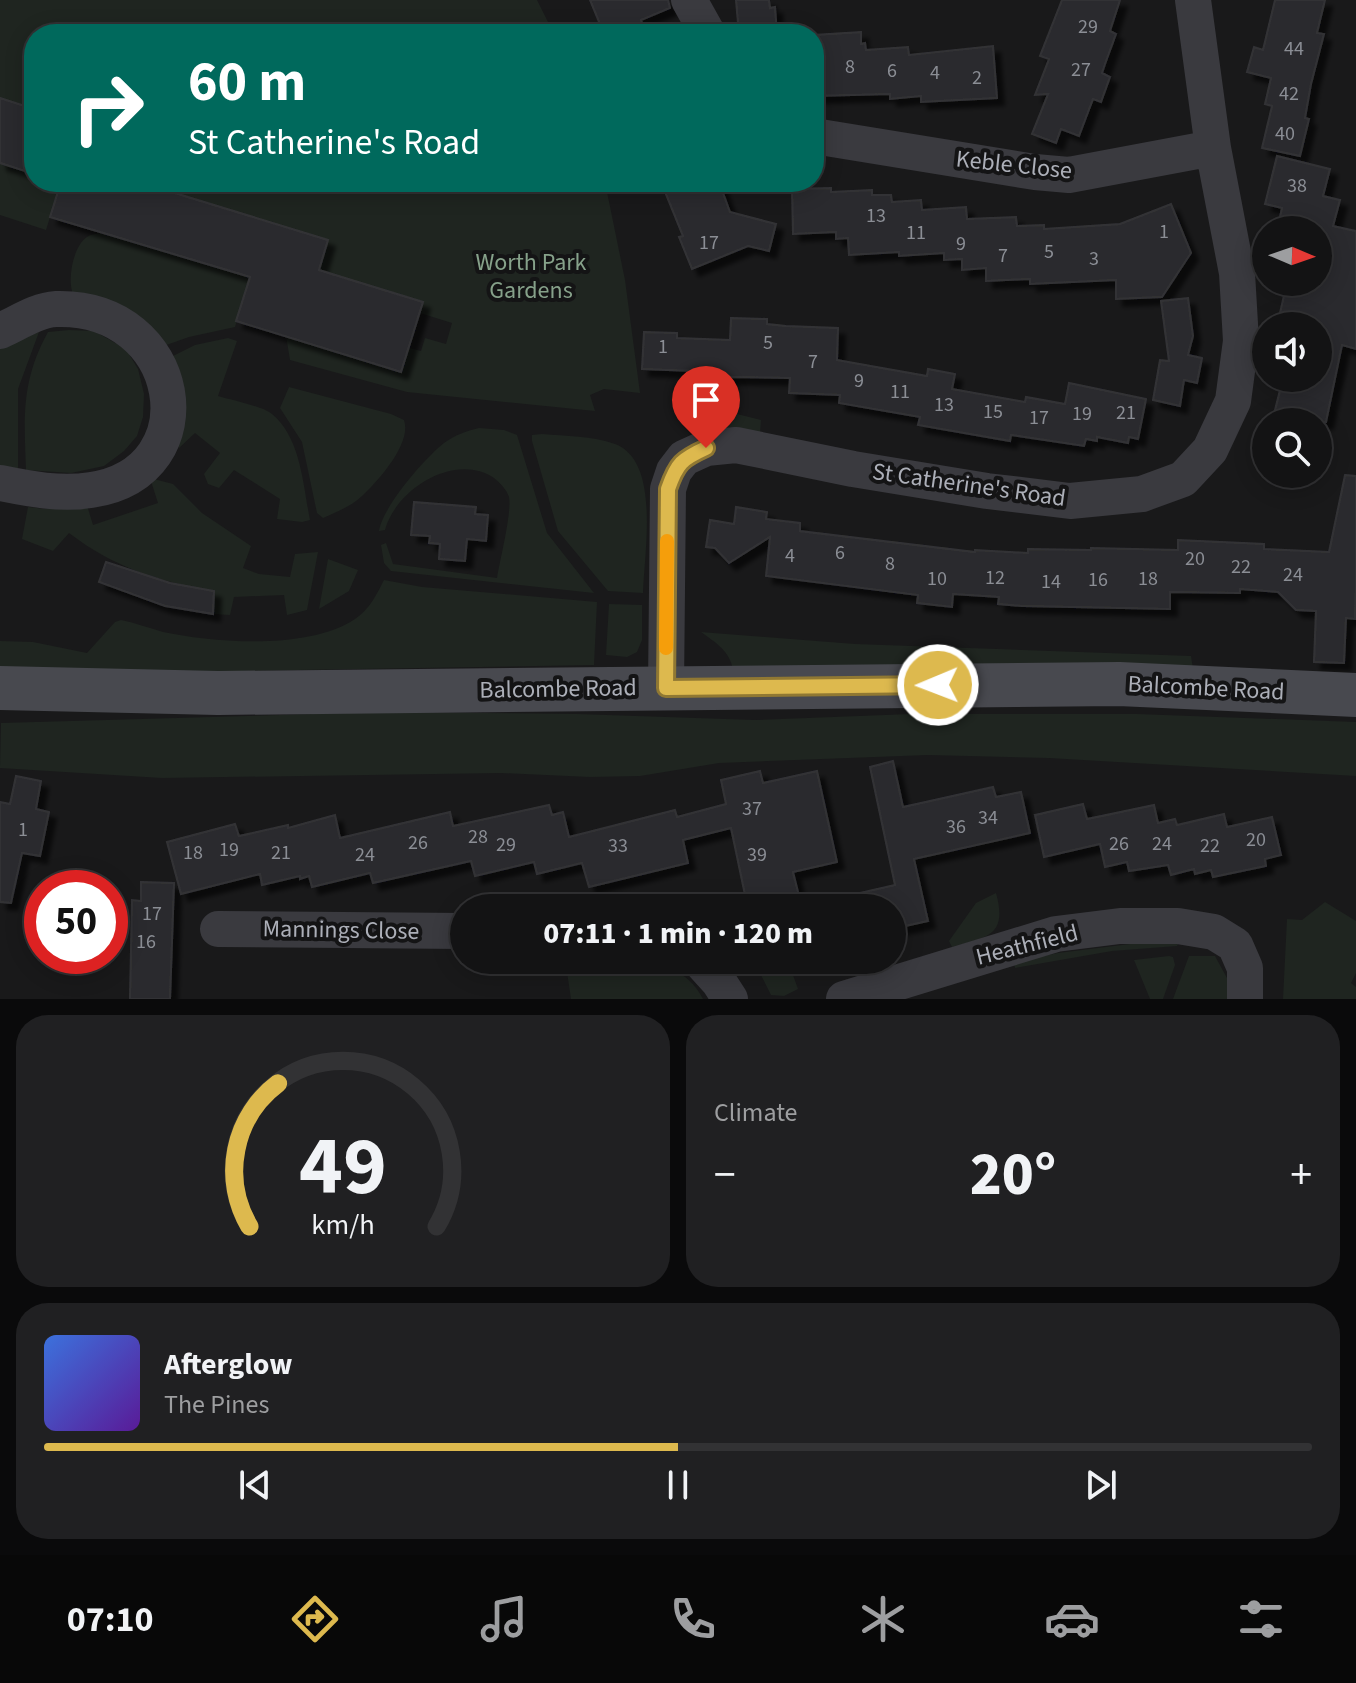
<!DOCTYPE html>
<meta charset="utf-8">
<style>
body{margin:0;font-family:"Source Sans 3",sans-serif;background:#202022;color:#f1f3f6;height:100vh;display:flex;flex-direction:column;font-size:30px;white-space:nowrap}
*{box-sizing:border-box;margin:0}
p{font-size:26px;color:#9d9ea0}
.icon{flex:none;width:44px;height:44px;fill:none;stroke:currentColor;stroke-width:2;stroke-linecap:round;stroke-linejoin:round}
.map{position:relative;height:999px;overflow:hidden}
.side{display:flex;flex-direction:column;gap:16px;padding:16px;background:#0a0a0b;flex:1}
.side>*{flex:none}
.banner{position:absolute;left:24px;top:24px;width:800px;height:168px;border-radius:32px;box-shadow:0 4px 20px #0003,0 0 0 2px #323234;background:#00695c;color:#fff;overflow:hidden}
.needle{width:52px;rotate:92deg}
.controls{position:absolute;left:1252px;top:216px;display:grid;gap:16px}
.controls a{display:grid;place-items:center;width:80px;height:80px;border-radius:50%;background:#131314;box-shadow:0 4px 20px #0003,0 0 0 2px #323234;font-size:40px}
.speed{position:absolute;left:24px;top:870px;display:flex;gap:16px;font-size:40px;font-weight:700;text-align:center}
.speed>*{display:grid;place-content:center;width:104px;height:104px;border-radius:50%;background:#131314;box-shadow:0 4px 20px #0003,0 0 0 2px #323234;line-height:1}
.speed .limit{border:12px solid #d22;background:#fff;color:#111}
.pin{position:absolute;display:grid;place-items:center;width:68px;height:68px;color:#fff;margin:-82px -34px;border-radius:50% 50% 50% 0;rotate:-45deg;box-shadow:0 0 8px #0007}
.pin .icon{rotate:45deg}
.me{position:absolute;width:88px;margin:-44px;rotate:269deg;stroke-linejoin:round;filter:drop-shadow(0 0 6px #0008)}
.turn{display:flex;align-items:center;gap:28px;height:168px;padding:0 32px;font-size:36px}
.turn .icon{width:104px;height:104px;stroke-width:2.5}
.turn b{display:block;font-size:56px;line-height:68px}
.big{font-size:60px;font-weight:800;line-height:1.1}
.side .card{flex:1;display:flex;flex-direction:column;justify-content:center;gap:12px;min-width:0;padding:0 28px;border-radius:32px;background:#202022}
.side .dial{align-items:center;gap:0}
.dial svg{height:208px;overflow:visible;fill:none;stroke:#323234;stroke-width:7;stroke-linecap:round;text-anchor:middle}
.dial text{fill:#f1f3f6;stroke:none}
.song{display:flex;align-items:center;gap:24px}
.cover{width:96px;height:96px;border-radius:12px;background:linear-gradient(135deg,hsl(220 70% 55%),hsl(270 70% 35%))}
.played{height:8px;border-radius:4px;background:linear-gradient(90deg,#ddb94e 50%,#323234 50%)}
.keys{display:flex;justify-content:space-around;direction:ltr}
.heat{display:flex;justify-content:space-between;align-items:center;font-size:44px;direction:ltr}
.side .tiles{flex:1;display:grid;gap:16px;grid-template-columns:1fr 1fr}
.card:last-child{grid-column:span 2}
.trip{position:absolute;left:450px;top:894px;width:456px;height:80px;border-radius:40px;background:#131314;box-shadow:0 4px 20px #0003,0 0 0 2px #323234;font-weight:800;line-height:80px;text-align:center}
.dock{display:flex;height:128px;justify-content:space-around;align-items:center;background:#080808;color:#9d9ea0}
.dock .icon{width:56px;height:56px}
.dock .current{color:#ddb94e}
.dock b{font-size:36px;color:#f1f3f6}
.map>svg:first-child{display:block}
.green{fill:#1f2520}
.building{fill:#2c2c2e;stroke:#333336;stroke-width:2;filter:url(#shadow)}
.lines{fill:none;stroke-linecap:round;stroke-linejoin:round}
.minor{stroke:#3a3a3f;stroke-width:36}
.secondary{stroke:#48494f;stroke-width:44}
.route-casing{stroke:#907833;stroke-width:20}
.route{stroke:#ddb94e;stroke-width:14}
.slow{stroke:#f59e0b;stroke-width:14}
.labels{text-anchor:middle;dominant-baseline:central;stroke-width:8;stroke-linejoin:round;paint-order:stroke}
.number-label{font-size:20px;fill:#8b8e95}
.street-label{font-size:24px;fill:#acafb8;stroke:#141415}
.park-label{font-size:24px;fill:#86a18a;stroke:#141415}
</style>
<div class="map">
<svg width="1356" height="999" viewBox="0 0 1356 999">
<defs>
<filter id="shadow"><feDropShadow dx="7" dy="7" stdDeviation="2" flood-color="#0009"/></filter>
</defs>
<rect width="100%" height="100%" fill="#19191a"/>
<!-- green -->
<path class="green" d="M0 0H537L554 34H34V109L0 98Z
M0 163 34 174V182H61L46 230 0 215Z
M139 182H605L625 280 640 393 604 389 590 395 595 411 407 392 290 360 286 336 401 372 409 348 421 351 425 338 446 344 452 323 420 313 422 301 319 270 327 240Z
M100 233 250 277 235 327 189 337 158 348 73 294C67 280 73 246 87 237 91 234 96 234 100 233Z
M69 330 94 331 126 349 138 369 144 394 143 417 137 436 124 451 104 466 71 473 26 470C24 417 21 381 48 332Z
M39 332 18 389V469L0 468V347Z
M228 338 237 341 218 396C231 400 262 406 272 414 301 438 303 485 310 520L302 522 277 519 280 499 234 470 219 488 208 484 204 474 220 453 195 433 179 448 167 359 195 345Z
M289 387 391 414 404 420C412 443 379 480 362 496 352 506 336 512 323 518L317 513 302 442 280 408Z
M688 408 721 410 761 420 760 433 687 422Z
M479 428 504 430 517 435 547 533 594 593 391 571 384 563 381 545 386 543 393 564 497 578C500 560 512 512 509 497 507 490 500 483 494 478 455 452 396 489 385 530L379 531C383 506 424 459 444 443 455 435 466 431 479 428Z
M542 434C566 436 592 436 615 444 661 461 644 553 643 593L608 591 558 531 532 441V435Z
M150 478 173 484 202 513 251 546 243 568 259 574 290 577 295 554 318 552 307 610 287 615 284 595 234 597 230 615 213 614 214 591C158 581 115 568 69 533L53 551 22 539 28 507 45 509 86 502 93 525 158 503Z
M328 559 358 570 349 591 319 609Z
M384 580 422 587 597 602 594 665 0 675V641L33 642 87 653 115 622 121 620C136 623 149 628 163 632 215 643 309 650 355 619 369 610 377 594 384 580Z
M609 604 642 605V640L637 652 627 657 606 655Z
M701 632 855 644 1191 656 1193 669 733 670C730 651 716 643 701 632Z
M383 712 577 714 755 720 911 714H1137L1356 722V776L1049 758 928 755 719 763 640 776 590 777 501 773 162 778 0 768 1 723Z
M996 893C1008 936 987 937 952 947L949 941 976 903Z
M1325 902 1356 921V973L1351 983 1356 987V999H1283L1287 919 1302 920Z
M1146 942H1179L1177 946 1112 951 1015 968 1014 962 1058 953Z
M1169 956 1173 957 1175 965 1163 999H1150L1134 960Z
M1189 956H1215L1227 978 1231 999H1173Z
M788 961 798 989 784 996 771 995 758 969Z
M633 964C665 967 687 968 703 999H571L566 965Z"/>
<!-- building -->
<path class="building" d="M590 0H668L670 8 641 20 646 34H604Z
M736 0H769L770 8 775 7 777 34H739Z
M1062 0H1120L1110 31 1116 34 1105 64 1102 73 1110 77 1101 102 1093 99 1079 136 1061 129 1056 143 1032 134 1048 94 1035 95 1049 59 1040 56Z
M1275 0H1325L1317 33 1324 34 1311 84 1305 118 1309 119 1300 156 1262 148 1272 106 1265 104 1271 78 1247 72 1254 47 1263 50Z
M861 32V44L865 43 866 50 908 47 909 55 993 46 997 98 921 102V96L890 99V94L816 96 814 35Z
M0 98 34 109V174L0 163Z
M1277 156 1330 169 1323 196 1340 200 1333 226 1356 231V349L1342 345 1326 422H1272L1283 378 1318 382V323L1280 313 1287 282H1318V230H1277L1282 208 1265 204Z
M61 182H139L328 240 319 270 423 302 401 372 236 321 250 277 50 217Z
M661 182H719L730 212 776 224 769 251 748 246 692 269 679 237 683 236Z
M831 188V192L872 190V195H891L892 202 921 200 922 210 966 207 967 219 1016 217 1017 226 1044 225V229L1120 224 1171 204 1191 253 1162 297 1116 299V280L1030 284V279L986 281V268L962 270V259L944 260V253L899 256V252L849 255 848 238 836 239V232L793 234 792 189Z
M1188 298 1193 336 1188 355 1202 358 1197 383 1184 380 1180 406 1153 400 1160 360 1169 361 1161 301Z
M731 318 767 319V324L786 326 838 328 837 360 927 376 928 369 955 374 952 389 1025 402 1026 397 1065 404 1069 383 1146 399 1138 439 1129 437 1128 443 1097 437V441L1086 439 1084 446 1011 435 1010 441 918 425 920 417 839 403 840 395 789 393 790 378 728 377V382L694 381V371L642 369 644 332 677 333V338L730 340Z
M1345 475 1356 476V586L1355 619 1346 618 1344 663 1314 662 1316 611 1296 610 1278 592 1240 589V593L1170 592V609L1022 606 998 604 999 597 953 594 952 607 917 603 918 595 766 576 770 537 729 563 715 548 706 547 710 520 734 524 736 507 767 512 766 519 800 523V531L975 552V550L1028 553V549L1091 550V548L1178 550V540L1264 544V549L1329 552Z
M414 502 476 507 475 514 488 515 486 541 467 539 465 561 439 559 440 544 429 543 430 536 411 535Z
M106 562 170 583 214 591 213 614 165 606 99 582Z
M893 761 903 807 993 787 996 797 1021 792 1030 833 914 859 928 921 892 929V908H839L838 898 895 885 870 767Z
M760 771 763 783 817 771 837 862 793 872 802 908H756L753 893 745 895 731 828 683 840 688 863 589 887 582 863 537 874 534 862 475 876 471 861 373 883 370 873 312 887 309 876 300 879V876L262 885 260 874 181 894 167 842 235 824 239 836 288 825V828L335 815 340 838 450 812 453 826 549 805 552 815 563 812 569 837 675 810 677 817 726 804 721 780Z
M16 776 41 781 36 809 49 812 40 856 22 853 11 903 0 902V802L10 804Z
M1083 804 1087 819 1154 805 1158 823 1175 819 1177 825 1224 814 1227 827 1272 817 1281 855 1265 859 1266 866 1213 877 1211 870 1195 874 1194 869 1171 875 1168 865 1129 871 1127 862 1105 867 1100 844 1044 857 1035 815Z
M141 882 174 883 170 999H130L132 900 141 901Z"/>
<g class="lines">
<!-- minor -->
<path class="minor" d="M689 0 708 34
M814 136 1035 172 1069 175 1213 148
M0 331C18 323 37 310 56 309 184 305 212 472 91 490 61 495 29 489 0 483
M666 688 668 489 674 471 684 458 706 448 736 445 853 469 987 491 1070 501 1142 494 1183 479 1210 450 1233 401 1241 341 1237 273 1213 148 1193 0
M218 929 464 931
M699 960 719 982 730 999
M844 999 1056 934 1120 926H1178L1214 932 1235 945 1245 968V999"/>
<!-- secondary -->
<path class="secondary" d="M0 688 218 693 1119 684 1356 695"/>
</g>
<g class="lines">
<!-- route casing -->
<g class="route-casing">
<path id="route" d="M706 448C682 459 677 463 668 489L666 688 938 685"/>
</g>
<!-- route -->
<use href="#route" class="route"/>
<!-- slow -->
<path class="slow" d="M666 648 667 541"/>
</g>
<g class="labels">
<!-- number labels -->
<g class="number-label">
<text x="1088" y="27">29</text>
<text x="1294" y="49">44</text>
<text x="850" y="67">8</text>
<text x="1081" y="70">27</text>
<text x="892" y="71">6</text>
<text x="935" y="73">4</text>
<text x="977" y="78">2</text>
<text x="1289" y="94">42</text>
<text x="1285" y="134">40</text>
<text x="1297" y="186">38</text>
<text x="876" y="216">13</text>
<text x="1164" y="232">1</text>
<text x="916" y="233">11</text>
<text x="709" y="243">17</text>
<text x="961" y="244">9</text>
<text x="1049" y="252">5</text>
<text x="1003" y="256">7</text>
<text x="1094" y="259">3</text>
<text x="768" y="343">5</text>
<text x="663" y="347">1</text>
<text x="813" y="362">7</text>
<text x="859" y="381">9</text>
<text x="900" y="392">11</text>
<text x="944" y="405">13</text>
<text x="993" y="412">15</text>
<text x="1126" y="413">21</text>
<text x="1082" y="414">19</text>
<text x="1039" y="418">17</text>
<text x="840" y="553">6</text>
<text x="790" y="556">4</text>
<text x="1195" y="559">20</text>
<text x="890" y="564">8</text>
<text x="1241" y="567">22</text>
<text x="1293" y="575">24</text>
<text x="995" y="578">12</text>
<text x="937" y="579">10</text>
<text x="1148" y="579">18</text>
<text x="1098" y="580">16</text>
<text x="1051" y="582">14</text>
<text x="752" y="809">37</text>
<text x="988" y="818">34</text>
<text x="956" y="827">36</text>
<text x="23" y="830">1</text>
<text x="478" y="837">28</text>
<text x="1256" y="840">20</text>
<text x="418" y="843">26</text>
<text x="1119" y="844">26</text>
<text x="1162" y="844">24</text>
<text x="506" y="845">29</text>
<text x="618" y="846">33</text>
<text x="1210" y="846">22</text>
<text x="229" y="850">19</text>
<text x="193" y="853">18</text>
<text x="281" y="853">21</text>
<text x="365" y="855">24</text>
<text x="757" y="855">39</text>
<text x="152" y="914">17</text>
<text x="146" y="942">16</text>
</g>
<!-- street labels -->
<g class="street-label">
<text transform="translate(1014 165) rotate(6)">Keble Close</text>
<text transform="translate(969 485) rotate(8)">St Catherine's Road</text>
<text transform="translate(1206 688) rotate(3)">Balcombe Road</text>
<text transform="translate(558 689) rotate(-1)">Balcombe Road</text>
<text transform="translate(341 930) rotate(1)">Mannings Close</text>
<text transform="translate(1027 945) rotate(-14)">Heathfield</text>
</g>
<!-- park labels -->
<g class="park-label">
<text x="531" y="262">Worth Park<tspan x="531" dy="28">Gardens</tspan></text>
</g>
</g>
</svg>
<div class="controls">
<a><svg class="needle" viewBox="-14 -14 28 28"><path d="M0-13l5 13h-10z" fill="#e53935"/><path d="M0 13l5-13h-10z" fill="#9d9ea0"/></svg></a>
<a><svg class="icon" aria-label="sound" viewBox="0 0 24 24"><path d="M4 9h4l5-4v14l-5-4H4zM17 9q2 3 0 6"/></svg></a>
<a><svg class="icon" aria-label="search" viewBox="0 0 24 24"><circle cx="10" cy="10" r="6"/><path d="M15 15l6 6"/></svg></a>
</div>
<div class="speed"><div class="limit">50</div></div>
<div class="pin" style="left:706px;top:448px;background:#d93025"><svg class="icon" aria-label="arrive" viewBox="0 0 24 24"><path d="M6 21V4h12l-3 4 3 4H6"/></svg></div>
<svg class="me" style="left:938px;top:685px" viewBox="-20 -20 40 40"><circle r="17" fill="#ddb94e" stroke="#fff" stroke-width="3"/><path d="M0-11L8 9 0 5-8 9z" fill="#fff"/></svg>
<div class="trip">07:11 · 1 min · 120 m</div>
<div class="banner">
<div class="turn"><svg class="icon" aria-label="right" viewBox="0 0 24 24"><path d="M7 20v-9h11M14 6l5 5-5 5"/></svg><div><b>60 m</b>St Catherine's Road</div></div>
</div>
</div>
<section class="side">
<div class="tiles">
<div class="card dial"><svg viewBox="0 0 100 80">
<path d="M14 69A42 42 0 1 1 86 69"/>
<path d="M14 69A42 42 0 0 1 25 14" stroke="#ddb94e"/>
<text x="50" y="56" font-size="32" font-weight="700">49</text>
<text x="50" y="72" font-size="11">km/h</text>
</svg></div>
<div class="card"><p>Climate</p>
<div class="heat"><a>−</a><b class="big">20°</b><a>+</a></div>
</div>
<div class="card">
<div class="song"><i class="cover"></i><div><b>Afterglow</b><p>The Pines</p></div></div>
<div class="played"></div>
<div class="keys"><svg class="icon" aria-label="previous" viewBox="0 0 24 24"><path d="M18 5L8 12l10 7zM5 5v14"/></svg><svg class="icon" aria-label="pause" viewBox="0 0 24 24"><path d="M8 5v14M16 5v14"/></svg><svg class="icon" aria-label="next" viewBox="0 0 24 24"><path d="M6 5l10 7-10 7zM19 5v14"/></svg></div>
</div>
</div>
</section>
<nav class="dock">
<b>07:10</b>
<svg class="icon current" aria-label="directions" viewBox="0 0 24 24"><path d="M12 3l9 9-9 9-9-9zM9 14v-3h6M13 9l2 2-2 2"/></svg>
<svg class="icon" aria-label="music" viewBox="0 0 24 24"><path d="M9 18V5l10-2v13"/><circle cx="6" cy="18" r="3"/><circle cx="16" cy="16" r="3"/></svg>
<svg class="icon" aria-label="phone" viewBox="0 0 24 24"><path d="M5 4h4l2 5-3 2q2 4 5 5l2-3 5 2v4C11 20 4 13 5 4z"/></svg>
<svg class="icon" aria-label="climate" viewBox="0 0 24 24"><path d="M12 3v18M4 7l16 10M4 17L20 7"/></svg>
<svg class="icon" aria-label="car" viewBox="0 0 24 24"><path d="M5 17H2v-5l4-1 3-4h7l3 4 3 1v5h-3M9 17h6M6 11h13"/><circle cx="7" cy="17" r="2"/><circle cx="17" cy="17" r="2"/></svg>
<svg class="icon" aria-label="filters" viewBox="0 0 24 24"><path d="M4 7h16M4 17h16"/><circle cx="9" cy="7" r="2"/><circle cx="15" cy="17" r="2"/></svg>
</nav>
